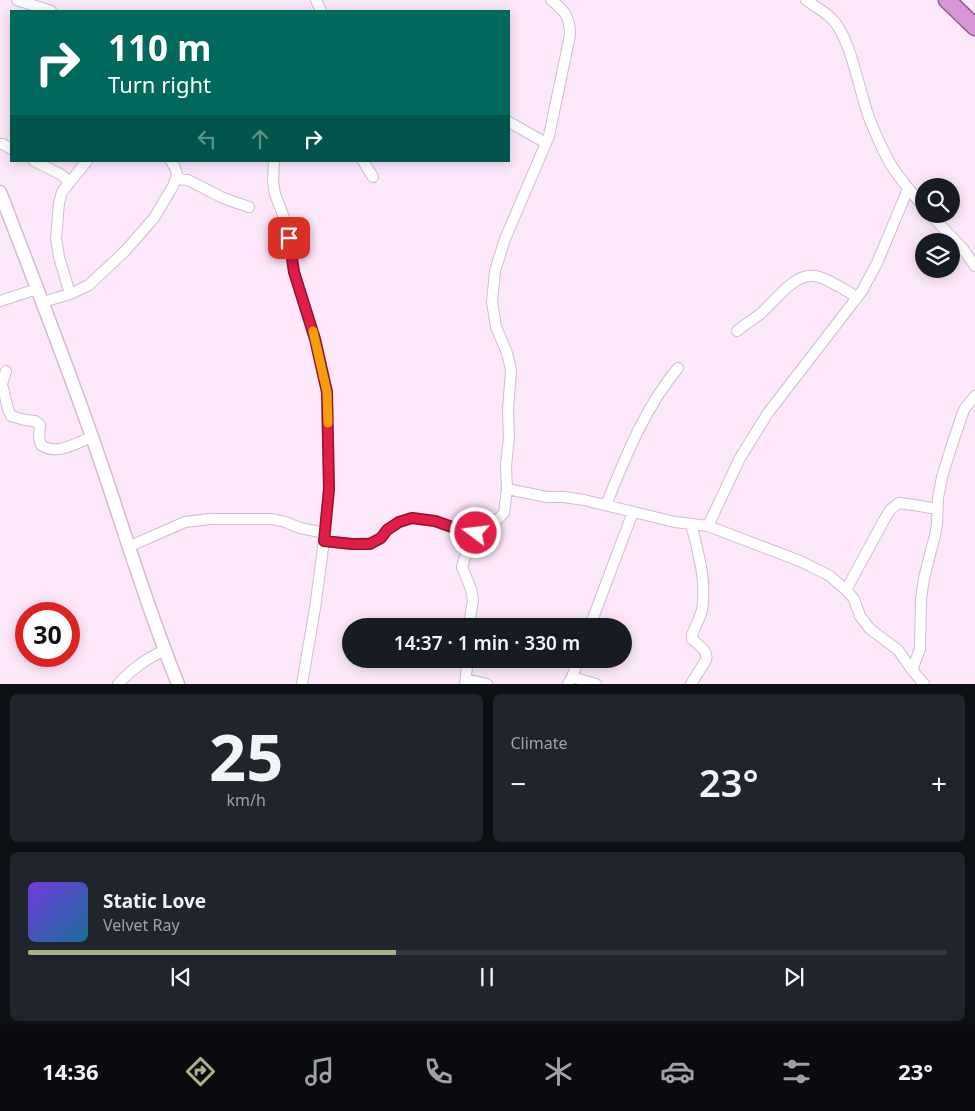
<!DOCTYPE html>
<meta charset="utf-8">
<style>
body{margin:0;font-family:"Noto Sans",sans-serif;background:#20242c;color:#f1f3f6;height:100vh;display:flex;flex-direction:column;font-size:19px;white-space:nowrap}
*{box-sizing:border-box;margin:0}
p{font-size:16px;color:#9ea1a6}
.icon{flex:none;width:28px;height:28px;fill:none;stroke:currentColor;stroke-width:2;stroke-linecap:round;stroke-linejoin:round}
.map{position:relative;height:684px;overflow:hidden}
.sheet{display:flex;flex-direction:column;gap:10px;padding:10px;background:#0d0f14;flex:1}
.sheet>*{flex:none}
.top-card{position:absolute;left:10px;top:10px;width:500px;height:152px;border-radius:0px;box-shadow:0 2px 12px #0003;background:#00695c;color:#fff;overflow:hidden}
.tools{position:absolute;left:915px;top:178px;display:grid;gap:10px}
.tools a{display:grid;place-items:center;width:45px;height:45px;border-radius:50%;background:#171b24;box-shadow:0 2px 12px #0003;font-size:25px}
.speed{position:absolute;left:15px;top:602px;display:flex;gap:10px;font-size:25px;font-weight:700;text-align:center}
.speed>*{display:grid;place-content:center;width:65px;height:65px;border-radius:50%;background:#171b24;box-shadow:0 2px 12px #0003;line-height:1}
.speed .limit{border:8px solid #d22;background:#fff;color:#111}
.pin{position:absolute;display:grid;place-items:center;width:42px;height:42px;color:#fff;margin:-21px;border-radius:10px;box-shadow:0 2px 8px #0006}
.me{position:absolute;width:55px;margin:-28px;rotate:285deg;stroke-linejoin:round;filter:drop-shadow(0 0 4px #0008)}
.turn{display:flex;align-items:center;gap:18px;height:105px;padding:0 15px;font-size:22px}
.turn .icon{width:65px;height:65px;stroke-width:2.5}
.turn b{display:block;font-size:35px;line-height:42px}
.lanes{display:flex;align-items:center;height:48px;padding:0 15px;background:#0003;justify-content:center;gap:25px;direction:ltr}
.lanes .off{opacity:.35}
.big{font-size:38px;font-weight:600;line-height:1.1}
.sheet .tile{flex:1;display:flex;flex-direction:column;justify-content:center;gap:8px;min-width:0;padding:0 18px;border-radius:8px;background:#20242c}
.sheet .dial{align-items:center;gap:0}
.dial b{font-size:65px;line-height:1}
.song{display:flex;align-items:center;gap:15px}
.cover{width:60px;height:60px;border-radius:8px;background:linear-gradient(135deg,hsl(260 70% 55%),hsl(200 70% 35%))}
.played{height:5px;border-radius:2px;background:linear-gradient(90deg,#aab187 40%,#363941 40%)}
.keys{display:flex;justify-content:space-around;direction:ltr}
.heat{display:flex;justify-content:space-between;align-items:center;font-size:28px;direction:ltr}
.sheet .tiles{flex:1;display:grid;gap:10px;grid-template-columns:1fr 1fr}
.tile:last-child{grid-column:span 2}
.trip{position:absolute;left:342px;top:618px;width:290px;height:50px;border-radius:25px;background:#171b24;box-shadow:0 2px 12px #0003;font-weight:600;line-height:50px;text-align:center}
.menu{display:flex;height:80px;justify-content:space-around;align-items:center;background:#090b0e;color:#9ea1a6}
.menu .icon{width:35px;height:35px}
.menu .current{color:#aab187}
.menu b{font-size:22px;color:#f1f3f6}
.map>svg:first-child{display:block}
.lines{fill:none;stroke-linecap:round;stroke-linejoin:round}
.minor-casing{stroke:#d0bcce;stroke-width:12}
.tertiary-casing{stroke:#d0bcce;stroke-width:15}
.trunk-casing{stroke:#945c91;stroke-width:19}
.minor{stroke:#fff;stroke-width:10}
.tertiary{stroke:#fff;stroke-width:12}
.trunk{stroke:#d896d4;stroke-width:16}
.route-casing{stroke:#92132f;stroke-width:12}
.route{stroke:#e11d48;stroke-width:9}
.slow{stroke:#f59e0b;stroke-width:9}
</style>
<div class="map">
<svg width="975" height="684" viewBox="0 0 975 684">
<rect width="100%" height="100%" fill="#fce8fa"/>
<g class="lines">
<!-- minor casing -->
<g class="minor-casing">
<path id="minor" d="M17 0 51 11
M316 0 321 11
M806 0C814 6 824 11 831 18 851 36 859 93 870 120 876 135 884 154 893 168 902 182 913 194 924 207
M509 122 546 143
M0 144H3L11 149
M34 161 60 174 70 182
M274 161 273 182 275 194 283 215 289 238 294 272 315 339 327 392 329 489 325 533 315 608 302 684
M363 161 373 177
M176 179 188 180 223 198 249 207
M930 214 963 249 975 266
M70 294 59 257 56 239 59 203 62 192 87 161
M0 301 37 289
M43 302 70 294 89 285 125 251 154 218 173 186 176 179 177 174 175 168 171 161
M737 331C744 325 752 320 759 315 774 303 794 272 815 276 830 279 844 290 857 297
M6 371 2 384 8 409 11 416 25 420 35 421 40 425 39 438 41 445C57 456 76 443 92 437
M507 489 547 497H564L584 500 675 522 708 526 800 561 830 576 846 590 854 599 860 616 870 629 898 650 912 670 924 684
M606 505C625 458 645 407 678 368
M708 526 740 458 768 413 862 291 877 263 908 189
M324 541 352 544 370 543 381 538 387 530 399 522 412 518 435 521 469 533H476L494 523 504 513 507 489 506 466 509 437 508 410 511 370 507 353 496 327 492 302 495 271 505 239 549 136 570 35C570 17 565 11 551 0
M128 547 185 522 211 519H272L285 522 300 528 325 533
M846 590 883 522 890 510 899 503 914 505 937 509
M469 626 473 600 471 589 462 567 472 534
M590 626 633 512
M912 670 920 649 921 599 924 578 935 535 937 524 938 498 942 477 950 451 962 415 965 408 975 396
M572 677 596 684
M466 679 487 684
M118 684C133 668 146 659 165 650
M465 684 468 659
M568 684 572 677 579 659
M691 684 706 660C709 651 698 645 692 639V635C695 627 700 618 702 610 707 581 698 552 691 524"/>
</g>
<!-- tertiary casing -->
<g class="tertiary-casing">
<path id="tertiary" d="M0 192C31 273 63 354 92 437 121 519 145 603 178 684"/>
</g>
<!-- trunk casing -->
<g class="trunk-casing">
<path id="trunk" d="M947 0 975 27"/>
</g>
<!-- minor -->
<use href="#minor" class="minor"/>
<!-- tertiary -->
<use href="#tertiary" class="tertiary"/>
<!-- trunk -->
<use href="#trunk" class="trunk"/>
</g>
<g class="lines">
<!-- route casing -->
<g class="route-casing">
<path id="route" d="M289 238 294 272 315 339 327 392 329 489 324 541 352 544H370L381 538 387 530 399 522 412 518 435 521 472 534 476 533"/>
</g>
<!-- route -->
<use href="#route" class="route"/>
<!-- slow -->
<path class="slow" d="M313 331 327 392 328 423"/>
</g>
</svg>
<div class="tools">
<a><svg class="icon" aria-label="search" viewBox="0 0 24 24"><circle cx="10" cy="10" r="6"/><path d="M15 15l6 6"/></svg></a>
<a><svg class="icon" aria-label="layers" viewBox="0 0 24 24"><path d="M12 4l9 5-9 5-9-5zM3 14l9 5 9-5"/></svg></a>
</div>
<div class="speed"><div class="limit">30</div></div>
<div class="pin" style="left:289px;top:238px;background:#d93025"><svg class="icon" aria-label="arrive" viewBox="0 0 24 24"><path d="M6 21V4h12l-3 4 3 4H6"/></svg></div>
<svg class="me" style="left:476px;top:533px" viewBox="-20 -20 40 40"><circle r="17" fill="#e11d48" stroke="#fff" stroke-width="3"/><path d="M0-11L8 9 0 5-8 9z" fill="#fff"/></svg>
<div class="trip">14:37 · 1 min · 330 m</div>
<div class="top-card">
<div class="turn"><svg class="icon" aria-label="right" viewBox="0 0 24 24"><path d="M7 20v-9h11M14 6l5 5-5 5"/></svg><div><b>110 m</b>Turn right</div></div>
<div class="lanes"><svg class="icon off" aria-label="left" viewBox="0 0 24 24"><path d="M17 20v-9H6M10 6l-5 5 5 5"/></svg><svg class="icon off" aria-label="ahead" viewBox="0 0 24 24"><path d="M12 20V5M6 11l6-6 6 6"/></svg><svg class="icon" aria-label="right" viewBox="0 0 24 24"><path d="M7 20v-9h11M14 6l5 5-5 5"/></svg></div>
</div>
</div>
<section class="sheet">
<div class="tiles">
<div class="tile dial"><b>25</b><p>km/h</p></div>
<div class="tile"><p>Climate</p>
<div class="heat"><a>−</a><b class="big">23°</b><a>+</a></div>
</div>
<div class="tile">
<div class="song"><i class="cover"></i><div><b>Static Love</b><p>Velvet Ray</p></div></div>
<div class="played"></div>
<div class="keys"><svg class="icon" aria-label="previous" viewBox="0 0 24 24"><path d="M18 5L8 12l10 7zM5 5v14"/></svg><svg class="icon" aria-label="pause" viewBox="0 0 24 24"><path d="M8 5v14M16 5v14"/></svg><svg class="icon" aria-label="next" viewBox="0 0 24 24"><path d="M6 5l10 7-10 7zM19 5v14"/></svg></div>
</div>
</div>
</section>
<nav class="menu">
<b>14:36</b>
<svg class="icon current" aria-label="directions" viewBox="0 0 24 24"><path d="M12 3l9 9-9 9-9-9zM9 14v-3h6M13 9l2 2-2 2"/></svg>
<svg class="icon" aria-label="music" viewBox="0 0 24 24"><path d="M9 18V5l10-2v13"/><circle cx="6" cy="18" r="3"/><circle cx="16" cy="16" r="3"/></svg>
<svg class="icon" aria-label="phone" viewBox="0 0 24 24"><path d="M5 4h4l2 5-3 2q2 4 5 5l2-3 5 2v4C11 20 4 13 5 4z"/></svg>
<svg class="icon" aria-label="climate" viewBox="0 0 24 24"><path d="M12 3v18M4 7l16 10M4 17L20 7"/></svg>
<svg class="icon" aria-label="car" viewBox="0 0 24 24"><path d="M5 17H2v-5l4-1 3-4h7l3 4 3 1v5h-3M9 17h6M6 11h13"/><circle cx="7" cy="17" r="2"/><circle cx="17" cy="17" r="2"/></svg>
<svg class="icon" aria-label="filters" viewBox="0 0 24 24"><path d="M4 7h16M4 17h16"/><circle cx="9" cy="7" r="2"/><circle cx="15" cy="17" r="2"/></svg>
<b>23°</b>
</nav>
